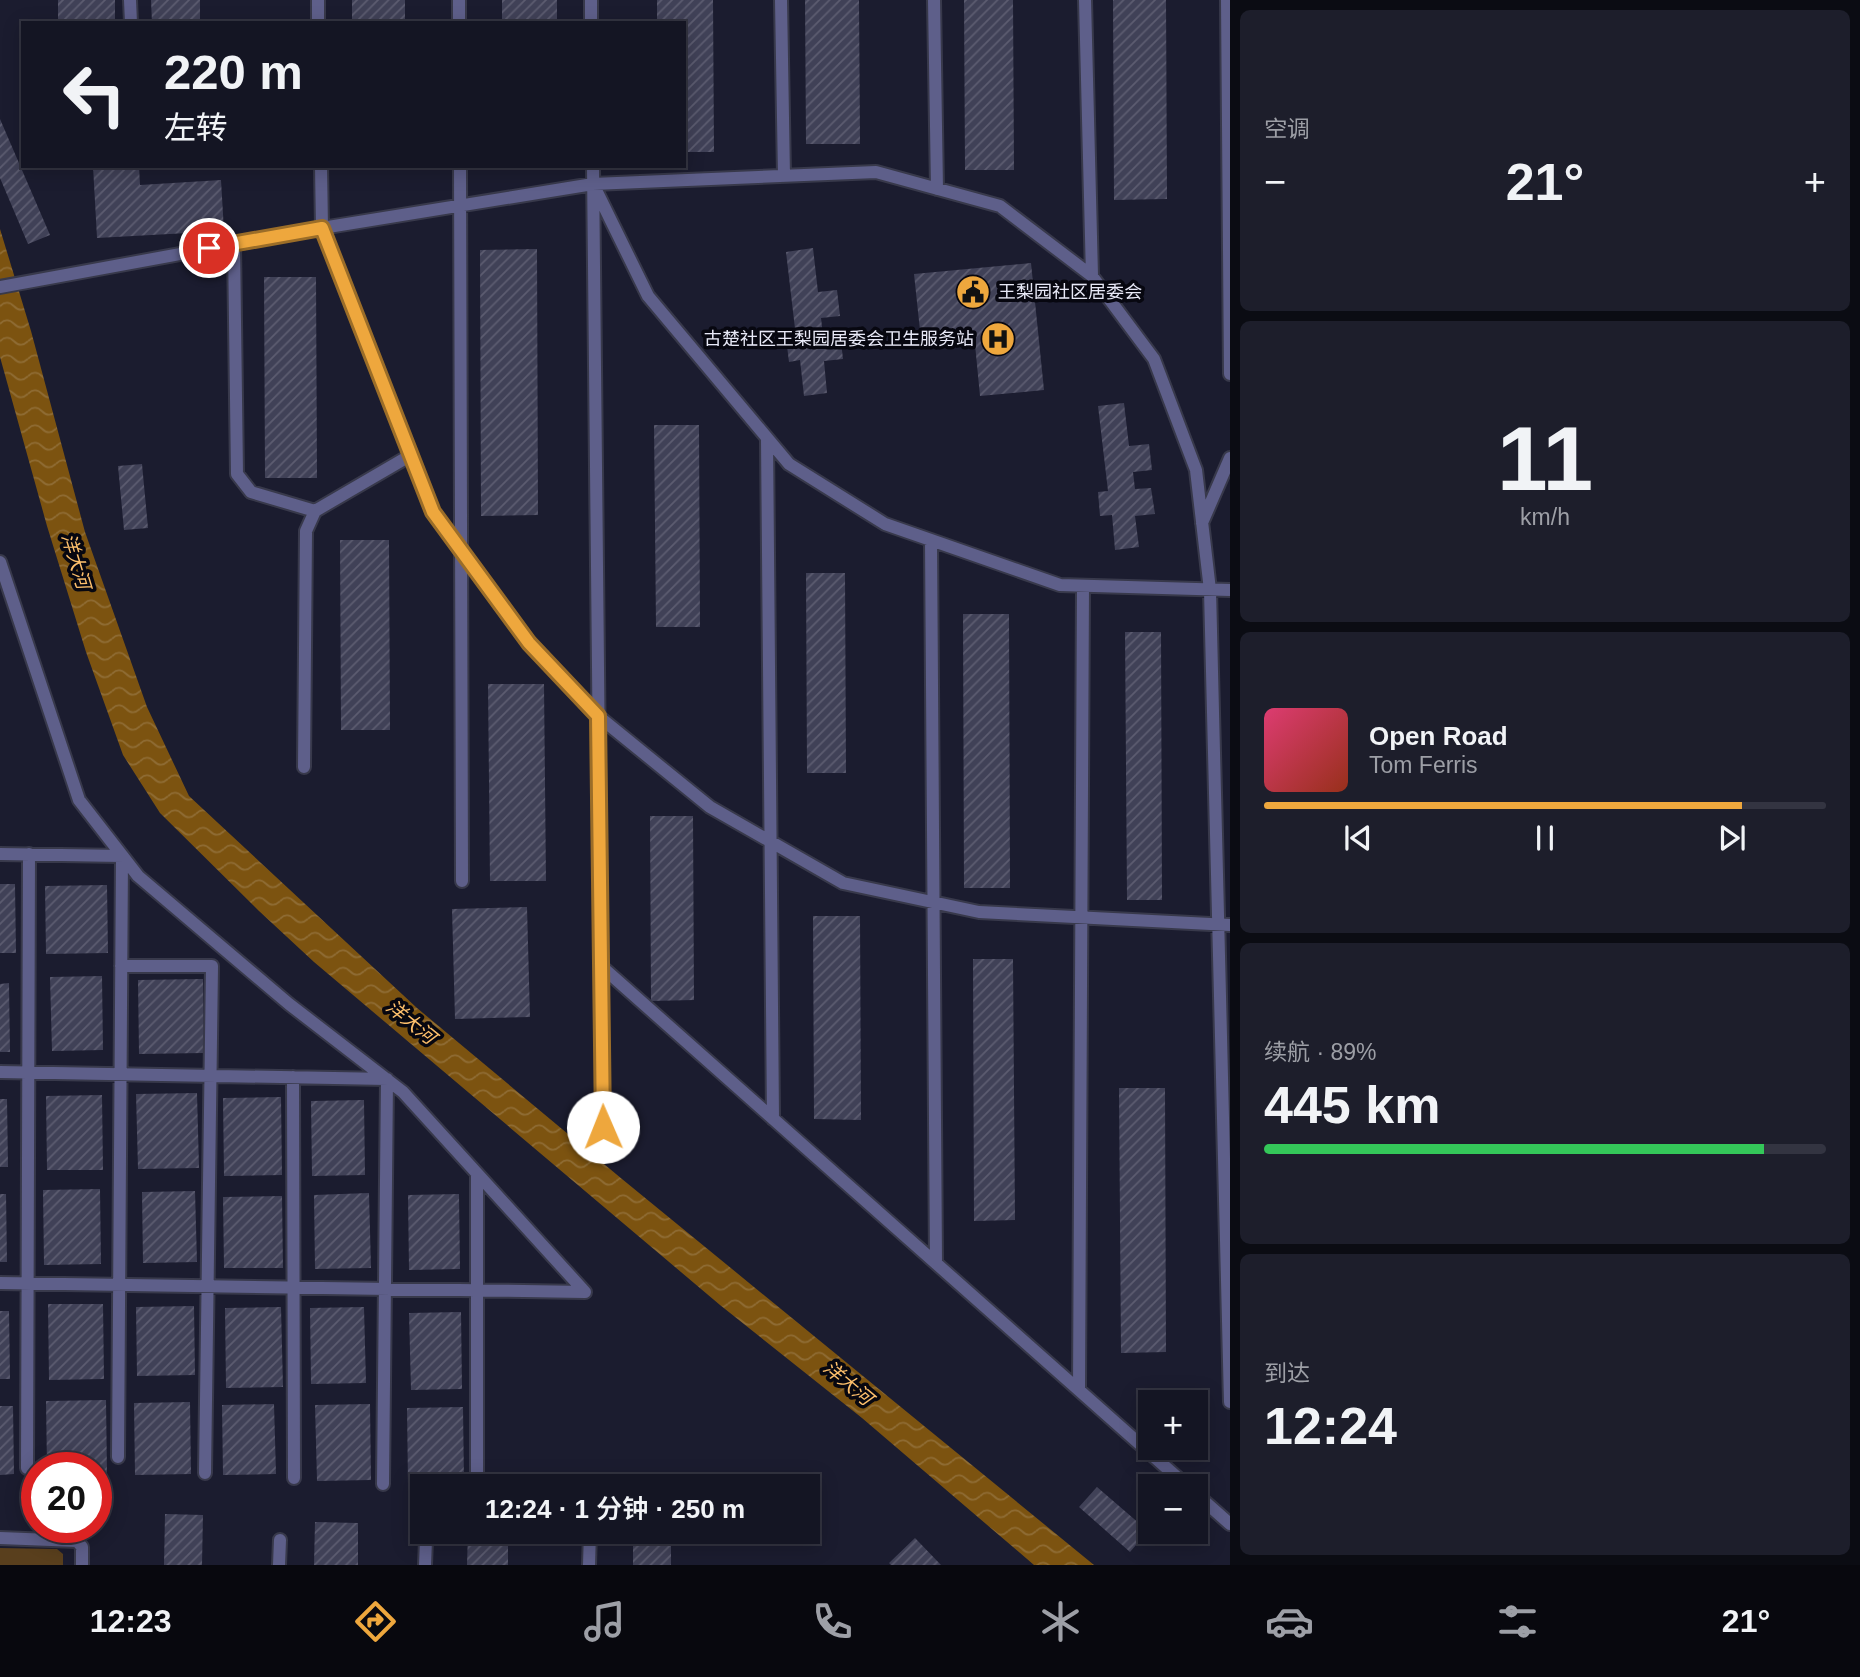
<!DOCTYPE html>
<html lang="zh">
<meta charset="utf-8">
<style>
body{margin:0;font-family:Arial,"Noto Sans SC",sans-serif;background:#1d1e2b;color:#f1f3f6;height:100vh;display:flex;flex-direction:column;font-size:26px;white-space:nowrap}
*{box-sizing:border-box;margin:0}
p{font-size:23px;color:#9d9fa6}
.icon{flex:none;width:38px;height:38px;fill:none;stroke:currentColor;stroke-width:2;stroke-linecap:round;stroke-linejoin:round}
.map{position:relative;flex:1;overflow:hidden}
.details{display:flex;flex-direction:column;gap:10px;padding:10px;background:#0b0c13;width:630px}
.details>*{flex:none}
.top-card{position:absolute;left:21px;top:21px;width:665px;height:147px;border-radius:0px;box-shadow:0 4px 18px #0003,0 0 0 2px #333441;background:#141523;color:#f1f3f6;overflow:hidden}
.controls{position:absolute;left:1138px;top:1390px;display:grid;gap:14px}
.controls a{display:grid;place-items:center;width:70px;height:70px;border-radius:0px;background:#141523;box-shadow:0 4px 18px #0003,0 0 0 2px #333441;font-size:35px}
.speed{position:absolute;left:21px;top:1452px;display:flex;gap:14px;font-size:35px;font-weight:700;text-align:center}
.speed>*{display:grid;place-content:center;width:91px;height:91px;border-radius:50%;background:#141523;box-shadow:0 4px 18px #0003,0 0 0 2px #333441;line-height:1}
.speed .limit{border:10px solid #d22;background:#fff;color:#111}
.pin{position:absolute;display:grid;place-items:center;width:60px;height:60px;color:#fff;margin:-30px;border:4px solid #fff;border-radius:50%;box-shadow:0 2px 7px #0007}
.me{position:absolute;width:77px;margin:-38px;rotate:359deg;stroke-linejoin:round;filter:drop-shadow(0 0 5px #0008)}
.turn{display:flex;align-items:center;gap:24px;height:147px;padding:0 28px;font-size:32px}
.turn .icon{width:91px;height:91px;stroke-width:2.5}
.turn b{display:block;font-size:49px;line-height:60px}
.big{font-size:52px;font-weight:600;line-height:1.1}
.details .widget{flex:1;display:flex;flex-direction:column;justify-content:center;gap:10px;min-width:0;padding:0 24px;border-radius:10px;background:#1d1e2b}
.details .dial{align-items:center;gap:0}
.dial b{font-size:91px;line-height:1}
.song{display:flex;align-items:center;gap:21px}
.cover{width:84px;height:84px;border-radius:10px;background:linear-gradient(135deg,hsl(340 70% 55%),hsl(10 70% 35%))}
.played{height:7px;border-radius:4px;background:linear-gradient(90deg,#eea73d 85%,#333441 85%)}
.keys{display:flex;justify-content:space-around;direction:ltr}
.heat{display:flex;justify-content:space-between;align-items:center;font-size:38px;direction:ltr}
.charge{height:10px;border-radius:5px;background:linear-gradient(90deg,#34c759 89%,#333441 0)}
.trip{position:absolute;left:410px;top:1474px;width:410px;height:70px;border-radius:0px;background:#141523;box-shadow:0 4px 18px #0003,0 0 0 2px #333441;font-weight:600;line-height:70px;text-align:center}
.tabs{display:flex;height:112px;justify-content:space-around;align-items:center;background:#08080e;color:#9d9fa6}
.tabs .icon{width:49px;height:49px}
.tabs .active{color:#eea73d}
.tabs b{font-size:32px;color:#f1f3f6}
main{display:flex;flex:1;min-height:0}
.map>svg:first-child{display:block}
.grass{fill:#593f1d}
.water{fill:url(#water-waves)}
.building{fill:url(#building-hatch)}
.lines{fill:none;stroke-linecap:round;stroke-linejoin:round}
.service-casing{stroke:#38394b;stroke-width:16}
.service{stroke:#5e5f8a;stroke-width:12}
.route-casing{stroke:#9b6d28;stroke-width:18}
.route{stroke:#eea73d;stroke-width:12}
.labels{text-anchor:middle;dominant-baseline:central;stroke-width:7;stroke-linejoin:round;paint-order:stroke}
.poi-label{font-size:18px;fill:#e8e9f7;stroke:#070710;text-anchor:start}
.water-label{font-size:19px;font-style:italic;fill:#fec06c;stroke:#070710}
</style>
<main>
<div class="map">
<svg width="1230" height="1565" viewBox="0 0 1230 1565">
<defs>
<pattern id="water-waves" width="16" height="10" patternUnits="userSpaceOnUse" patternTransform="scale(1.75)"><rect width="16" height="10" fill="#7c5310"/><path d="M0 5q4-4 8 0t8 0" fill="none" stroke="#8f6c34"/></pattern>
<pattern id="building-hatch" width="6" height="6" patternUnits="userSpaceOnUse" patternTransform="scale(1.75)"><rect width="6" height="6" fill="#404157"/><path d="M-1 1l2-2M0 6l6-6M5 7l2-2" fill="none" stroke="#5c5c70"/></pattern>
</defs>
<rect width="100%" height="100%" fill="#1b1c2f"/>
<!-- grass -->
<path class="grass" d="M0 1548 57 1549 63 1554V1565H0Z"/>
<!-- water -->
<path class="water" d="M0 229 31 331 85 532 147 707 189 796 417 1008 622 1179 1094 1565H1034L862 1418 720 1305 314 962 259 911 160 813 123 755 86 652 47 526 0 357Z"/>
<!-- building -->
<path class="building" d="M58 0H115V23H58Z
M151 0H200V23H152Z
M352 0H405V23H352Z
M502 0H557V23H502Z
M657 0H713L714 152H684V23H657Z
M805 0H859L860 144H806Z
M964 0H1013L1014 170H965Z
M1113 0H1166L1167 199 1114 200Z
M0 119 50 235 28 244 0 178Z
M93 166H139L140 185 221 180 224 231 97 238Z
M813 248 818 292 837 290 840 316 821 318 823 335 840 333 843 359 824 361 827 393 804 396 800 360 789 362 786 338 796 337 786 252Z
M537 249 538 515 481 516 480 250Z
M1031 263 1044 390 980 396 974 334 921 340 914 274Z
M264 277H316L317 478H265Z
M1124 403 1129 446 1149 444 1152 470 1133 472 1135 489 1151 488 1155 514 1135 516 1139 547 1115 550 1112 515 1100 516 1098 492 1108 491 1098 406Z
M654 425H699L700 627H656Z
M142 464 148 528 124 530 118 466Z
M340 540H389L390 730H341Z
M806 573H845L846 773H807Z
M963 614H1009L1010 888H964Z
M1125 632H1161L1162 900H1127Z
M488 684H544L546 881H490Z
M650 816H693L694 1000 651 1001Z
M0 884H15L16 953H0Z
M107 885 108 953 46 954 45 886Z
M527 907 530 1017 455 1019 452 909Z
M813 916H860L861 1120 814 1119Z
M973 959H1013L1015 1220 974 1221Z
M102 976 103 1050 52 1051 50 977Z
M203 979 204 1053 139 1054 138 980Z
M9 983 10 1052H0V984Z
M1119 1088H1165L1166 1352 1121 1353Z
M197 1093 199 1168 138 1169 136 1094Z
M102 1095 103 1170H47L46 1096Z
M281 1097 282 1175 224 1176 223 1098Z
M0 1099H7L8 1167H0Z
M364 1100 365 1175 312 1176 311 1101Z
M100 1189 101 1264 44 1265 43 1190Z
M195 1191 197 1262 143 1263 142 1192Z
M369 1193 371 1268 315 1269 314 1195Z
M0 1194H6L7 1262H0Z
M459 1194 460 1269 409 1270 408 1195Z
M282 1196 283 1268H224L223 1197Z
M48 1304H103L104 1379 49 1380Z
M194 1306 195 1375 137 1376 136 1307Z
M281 1307 283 1387 226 1388 225 1308Z
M364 1307 366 1383 311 1384 310 1308Z
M0 1311H9L10 1379H0Z
M461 1312 462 1389 411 1390 409 1313Z
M106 1400 107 1475H96V1468H47L46 1401Z
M190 1402 191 1474 135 1475 134 1403Z
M274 1404 276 1474 223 1475 222 1405Z
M370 1404 371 1480 317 1481 315 1405Z
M0 1406H13L14 1474 0 1475Z
M463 1407 464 1483 408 1484 407 1408Z
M1097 1487 1148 1531 1130 1552 1079 1507Z
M165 1514 203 1515 202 1565H164Z
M315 1522 358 1523V1565H314Z
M468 1531H508V1565H467Z
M633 1531H671V1565H633Z
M915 1538 941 1565H891L889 1563Z"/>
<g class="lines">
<!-- service casing -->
<g class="service-casing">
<path id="service" d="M130 0 131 23
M318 0V23
M459 0V23
M591 0V23
M781 0 784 176
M934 0 937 189
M1085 0 1092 276
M1227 0 1230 374
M321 166 322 228 433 512 529 643 598 716 710 807 843 883 979 912 1230 925
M460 166 462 881
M593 166 601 966 1187 1486
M595 188 648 296 789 464 885 524 1060 585 1230 590
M234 244 237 474 251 492 315 511
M0 287 322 228 593 184 876 172 1000 206 1092 276 1154 359 1196 470 1210 590 1230 1402
M767 439 773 1119
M1202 523 1230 458
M931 540 936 1263
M0 562 79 800 138 876 289 1004 403 1092 585 1292 0 1283
M304 767 306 531 315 511 411 455
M0 854 122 856 118 1457
M121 966H212L205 1473
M601 966 603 1127
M0 1072 387 1079 383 1484
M293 1077 294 1478
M1079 1390 1083 586
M27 1468 29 854
M477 1478V1174
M1195 1493 1230 1524
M0 1538 77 1541 82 1547V1565
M279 1565 280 1540
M425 1565 426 1540
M589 1565 590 1532"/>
</g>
<!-- service -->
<use href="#service" class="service"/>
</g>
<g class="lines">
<!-- route casing -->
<g class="route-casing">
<path id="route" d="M209 248 322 228 433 512 529 643 598 716 603 1127"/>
</g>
<!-- route -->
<use href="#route" class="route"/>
</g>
<!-- icons -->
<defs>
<g id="civic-disc" transform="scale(1.75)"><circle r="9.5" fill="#eea73d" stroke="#070710"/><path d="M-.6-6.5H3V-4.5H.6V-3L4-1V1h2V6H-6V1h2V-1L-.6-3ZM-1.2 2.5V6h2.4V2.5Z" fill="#111"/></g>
<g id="hospital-disc" transform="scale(1.75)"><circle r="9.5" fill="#eea73d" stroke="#070710"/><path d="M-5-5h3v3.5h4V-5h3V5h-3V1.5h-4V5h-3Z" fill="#111"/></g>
</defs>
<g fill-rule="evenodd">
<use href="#civic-disc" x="973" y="292"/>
<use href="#hospital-disc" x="998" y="339"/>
</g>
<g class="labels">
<!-- poi labels -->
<g class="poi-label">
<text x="998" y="292">王梨园社区居委会</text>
<text x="974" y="339" text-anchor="end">古楚社区王梨园居委会卫生服务站</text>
</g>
<!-- water labels -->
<g class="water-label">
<text transform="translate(76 561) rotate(73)">洋大河</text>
<text transform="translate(411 1022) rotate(39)">洋大河</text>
<text transform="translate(848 1383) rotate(40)">洋大河</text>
</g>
</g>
</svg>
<div class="controls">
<a>+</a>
<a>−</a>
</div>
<div class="speed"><div class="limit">20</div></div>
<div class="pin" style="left:209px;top:248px;background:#d93025"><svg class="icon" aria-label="arrive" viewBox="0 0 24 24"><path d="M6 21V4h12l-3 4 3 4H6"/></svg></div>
<svg class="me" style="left:603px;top:1127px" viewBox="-20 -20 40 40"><circle r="19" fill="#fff"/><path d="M0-13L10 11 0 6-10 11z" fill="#eea73d"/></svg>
<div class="trip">12:24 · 1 分钟 · 250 m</div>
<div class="top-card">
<div class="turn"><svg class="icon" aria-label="left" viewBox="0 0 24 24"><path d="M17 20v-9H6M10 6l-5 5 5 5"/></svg><div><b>220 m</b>左转</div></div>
</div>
</div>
<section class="details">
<div class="widget"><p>空调</p>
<div class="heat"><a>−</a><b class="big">21°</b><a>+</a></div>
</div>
<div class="widget dial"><b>11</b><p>km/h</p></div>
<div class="widget">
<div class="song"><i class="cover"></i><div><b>Open Road</b><p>Tom Ferris</p></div></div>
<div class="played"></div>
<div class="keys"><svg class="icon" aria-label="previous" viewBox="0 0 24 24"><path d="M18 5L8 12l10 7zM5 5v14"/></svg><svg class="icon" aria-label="pause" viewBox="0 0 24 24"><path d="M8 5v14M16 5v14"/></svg><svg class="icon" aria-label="next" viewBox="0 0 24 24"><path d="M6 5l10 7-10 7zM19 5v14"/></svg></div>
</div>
<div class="widget"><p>续航 · 89%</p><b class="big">445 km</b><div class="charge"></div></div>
<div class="widget"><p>到达</p><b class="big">12:24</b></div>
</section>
</main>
<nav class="tabs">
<b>12:23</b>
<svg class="icon active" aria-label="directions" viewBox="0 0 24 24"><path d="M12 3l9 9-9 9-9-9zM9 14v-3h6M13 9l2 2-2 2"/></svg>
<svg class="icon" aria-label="music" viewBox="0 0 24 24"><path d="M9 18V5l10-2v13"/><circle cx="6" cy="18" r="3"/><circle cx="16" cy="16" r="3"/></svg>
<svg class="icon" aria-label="phone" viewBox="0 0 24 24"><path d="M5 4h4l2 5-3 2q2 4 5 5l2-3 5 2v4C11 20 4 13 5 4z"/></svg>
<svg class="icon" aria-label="climate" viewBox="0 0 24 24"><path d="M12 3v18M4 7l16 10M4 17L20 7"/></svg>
<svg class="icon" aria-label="car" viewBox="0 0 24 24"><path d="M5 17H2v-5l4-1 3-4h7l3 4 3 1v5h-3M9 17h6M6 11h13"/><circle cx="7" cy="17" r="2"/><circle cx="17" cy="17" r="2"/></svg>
<svg class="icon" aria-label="filters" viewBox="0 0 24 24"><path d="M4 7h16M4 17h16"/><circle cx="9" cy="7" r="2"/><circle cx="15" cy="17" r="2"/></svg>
<b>21°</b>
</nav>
